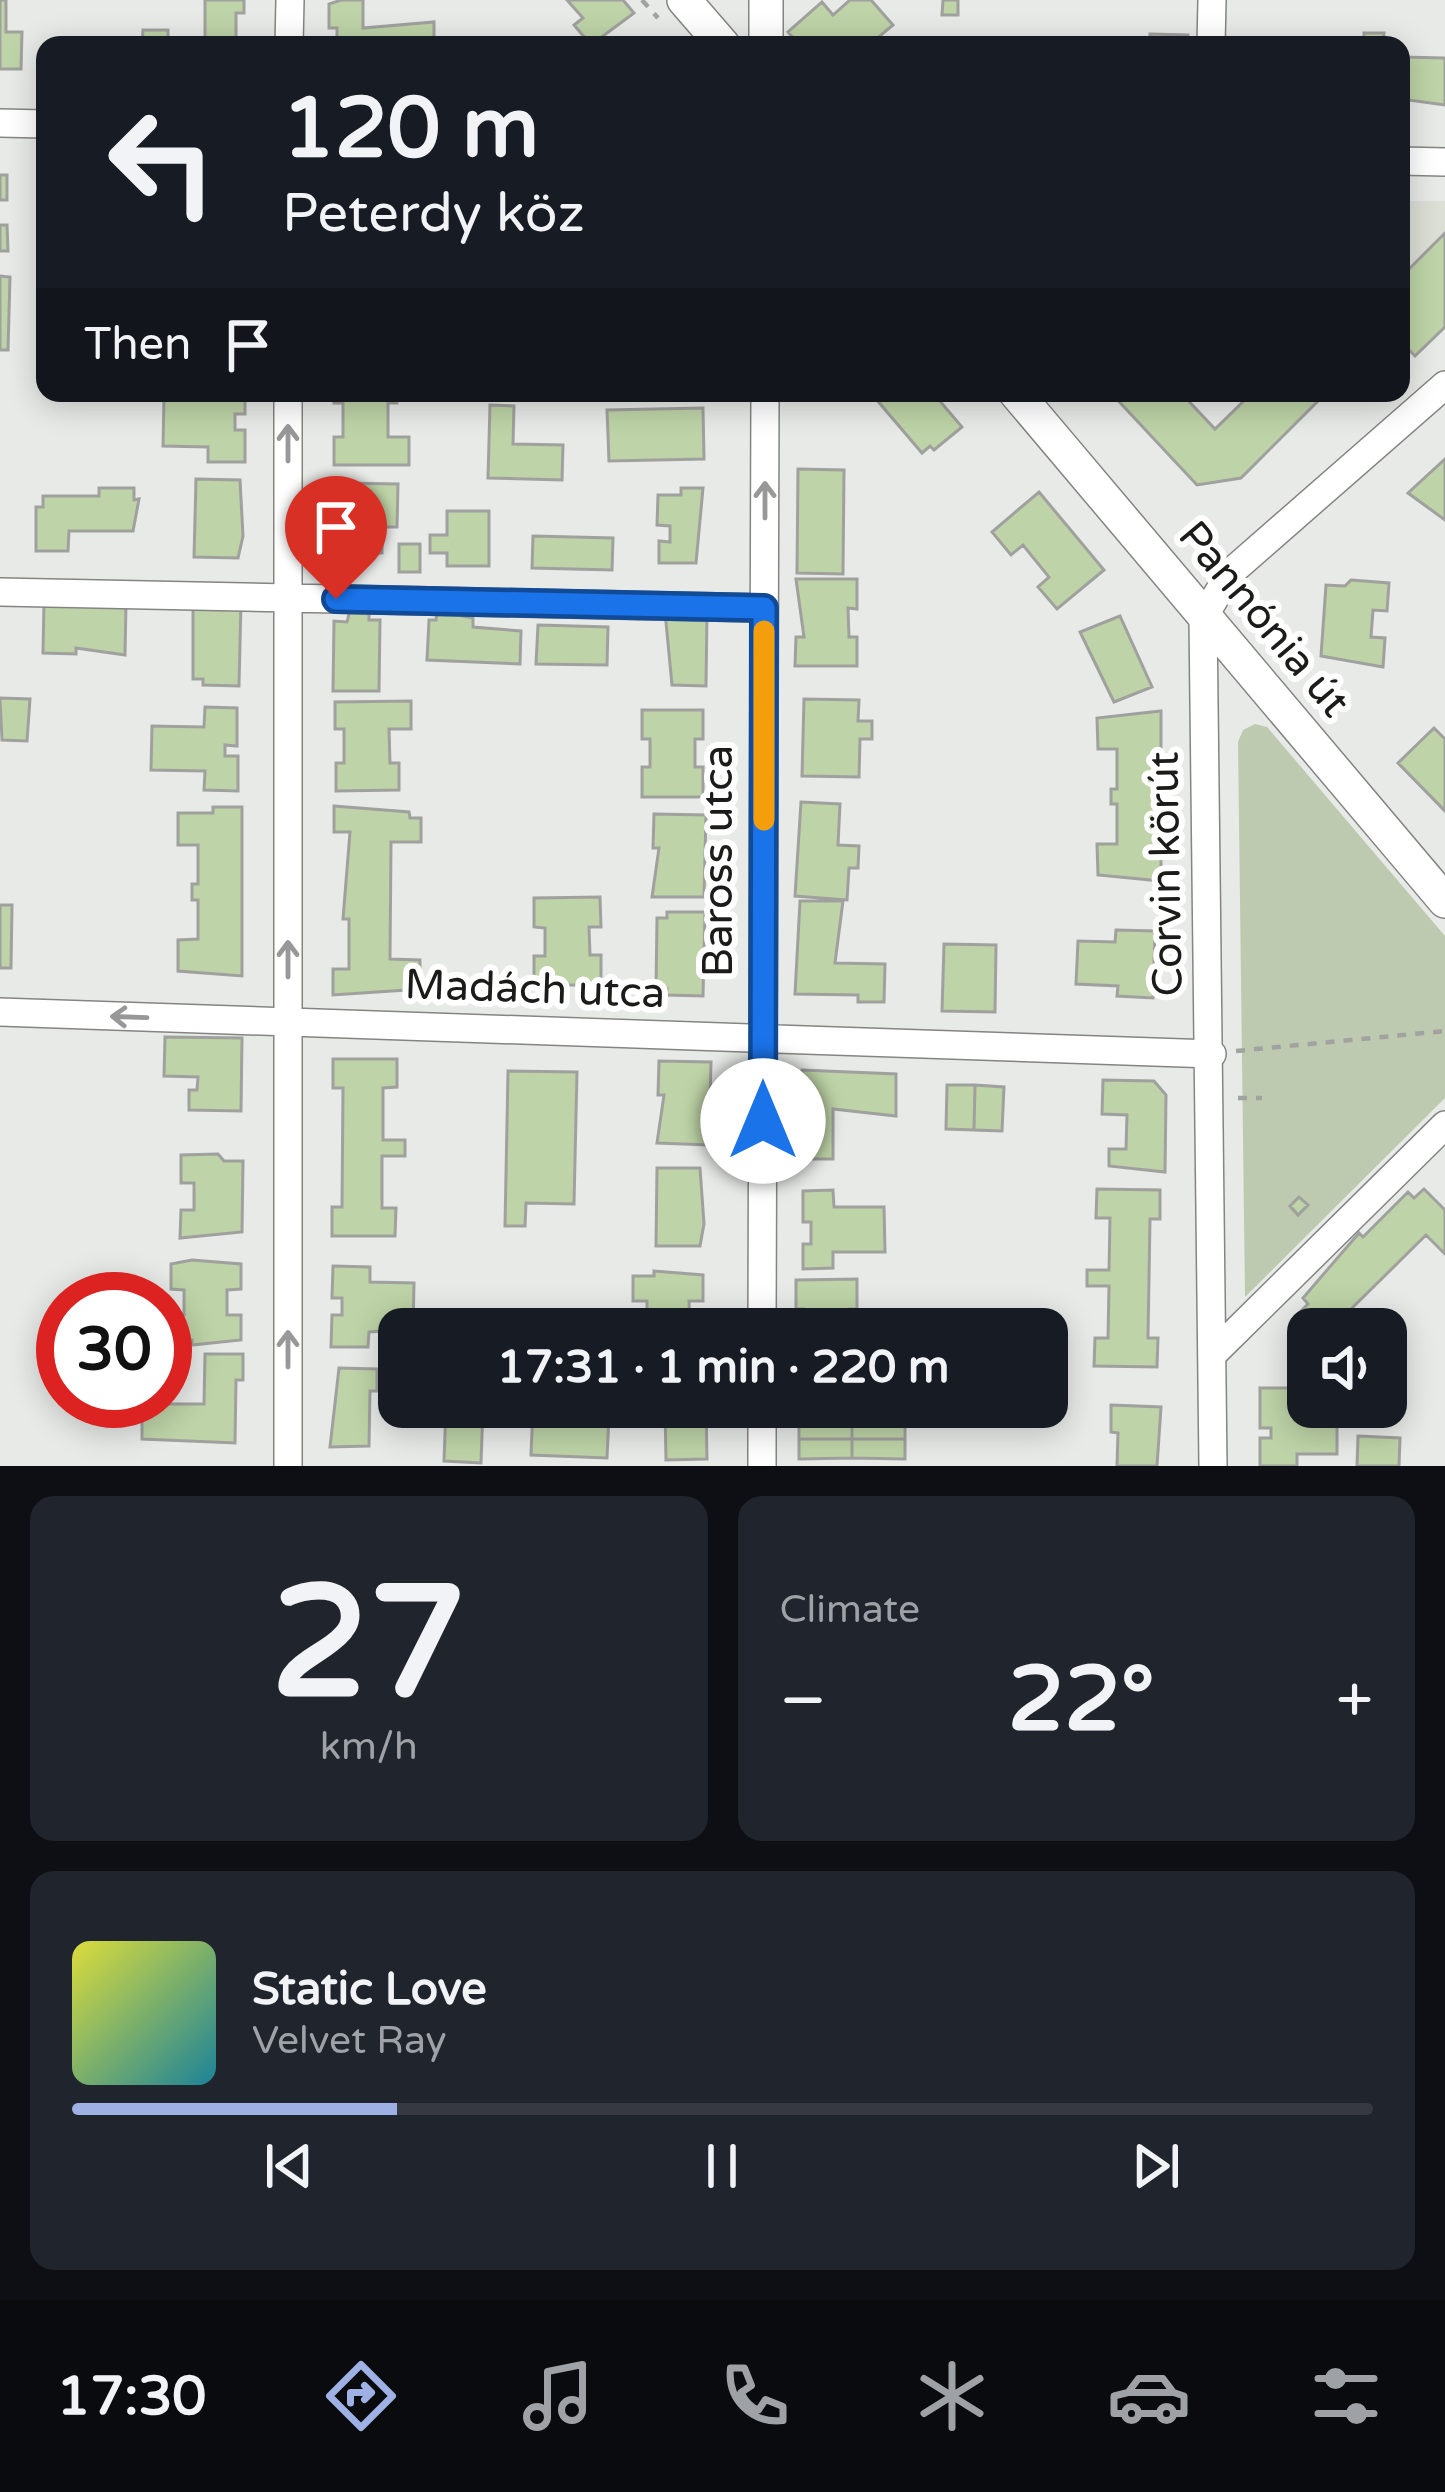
<!DOCTYPE html>
<meta charset="utf-8">
<style>
body{margin:0;font-family:"Varela Round",sans-serif;background:#20242c;color:#f1f3f6;height:100vh;display:flex;flex-direction:column;font-size:45px;white-space:nowrap}
*{box-sizing:border-box;margin:0}
p{font-size:39px;color:#9ea1a6}
.icon{flex:none;width:66px;height:66px;fill:none;stroke:currentColor;stroke-width:2;stroke-linecap:round;stroke-linejoin:round}
.map{position:relative;height:1466px;overflow:hidden}
.sheet{display:flex;flex-direction:column;gap:30px;padding:30px;background:#0d0f14;flex:1}
.sheet>*{flex:none}
.banner{position:absolute;left:36px;top:36px;width:1374px;height:366px;border-radius:24px;box-shadow:0 6px 30px #0003;background:#171b24;color:#f1f3f6;overflow:hidden}
.tools{position:absolute;left:1287px;top:1308px;display:grid;gap:24px}
.tools a{display:grid;place-items:center;width:120px;height:120px;border-radius:24px;background:#171b24;box-shadow:0 6px 30px #0003;font-size:60px}
.speed{position:absolute;left:36px;top:1272px;display:flex;gap:24px;font-size:60px;font-weight:700;text-align:center}
.speed>*{display:grid;place-content:center;width:156px;height:156px;border-radius:50%;background:#171b24;box-shadow:0 6px 30px #0003;line-height:1}
.speed .limit{border:18px solid #d22;background:#fff;color:#111}
.pin{position:absolute;display:grid;place-items:center;width:102px;height:102px;color:#fff;margin:-123px -51px;border-radius:50% 50% 50% 0;rotate:-45deg;box-shadow:0 0 12px #0007}
.pin .icon{rotate:45deg}
.me{position:absolute;width:132px;margin:-66px;rotate:0deg;stroke-linejoin:round;filter:drop-shadow(0 0 9px #0008)}
.turn{display:flex;align-items:center;gap:42px;height:252px;padding:0 48px;font-size:54px}
.turn .icon{width:156px;height:156px;stroke-width:2.5}
.turn b{display:block;font-size:84px;line-height:102px}
.then{display:flex;align-items:center;height:114px;padding:0 48px;background:#0003;gap:24px;font-size:45px}
.big{font-size:90px;font-weight:800;line-height:1.1}
.sheet .tile{flex:1;display:flex;flex-direction:column;justify-content:center;gap:18px;min-width:0;padding:0 42px;border-radius:24px;background:#20242c}
.sheet .dial{align-items:center;gap:0}
.dial b{font-size:156px;line-height:1}
.song{display:flex;align-items:center;gap:36px}
.cover{width:144px;height:144px;border-radius:18px;background:linear-gradient(135deg,hsl(60 70% 55%),hsl(190 70% 35%))}
.played{height:12px;border-radius:6px;background:linear-gradient(90deg,#9fb0e4 25%,#363941 25%)}
.keys{display:flex;justify-content:space-around;direction:ltr}
.heat{display:flex;justify-content:space-between;align-items:center;font-size:66px;direction:ltr}
.sheet .tiles{flex:1;display:grid;gap:30px;grid-template-columns:1fr 1fr}
.tile:last-child{grid-column:span 2}
.trip{position:absolute;left:378px;top:1308px;width:690px;height:120px;border-radius:24px;background:#171b24;box-shadow:0 6px 30px #0003;font-weight:800;line-height:120px;text-align:center}
.tabs{display:flex;height:192px;justify-content:space-around;align-items:center;background:#090b0e;color:#9ea1a6}
.tabs .icon{width:84px;height:84px}
.tabs .on{color:#9fb0e4}
.tabs b{font-size:54px;color:#f1f3f6}
.map>svg:first-child{display:block}
.built{fill:#dbdfd6}
.green{fill:#bdcaaf}
.building{fill:#bed3a7;stroke:#a0a19e;stroke-width:3}
.lines{fill:none;stroke-linecap:round;stroke-linejoin:round}
.minor-casing{stroke:#848582;stroke-width:30}
.tertiary-casing{stroke:#848582;stroke-width:36}
.path{stroke:#a2a3a1;stroke-width:4.5;stroke-dasharray:9 9;stroke-linecap:butt}
.minor{stroke:#fff;stroke-width:27}
.tertiary{stroke:#fff;stroke-width:33}
.oneway{stroke:#989898}
.route-casing{stroke:#114b97;stroke-width:30}
.route{stroke:#1a73e8;stroke-width:21}
.slow{stroke:#f59e0b;stroke-width:21}
.labels{text-anchor:middle;dominant-baseline:central;stroke-width:12;stroke-linejoin:round;paint-order:stroke}
.street-label{font-size:42px;fill:#1b1b1a;stroke:#fff}
</style>
<div class="map">
<svg width="1445" height="1466" viewBox="0 0 1445 1466">
<rect width="100%" height="100%" fill="#e8eae7"/>
<!-- built -->
<path class="built" d="M1401 201H1445V308L1401 351Z"/>
<!-- green -->
<path class="green" d="M1255 724 1267 727 1445 936V1098L1245 1297 1238 742 1243 730Z"/>
<!-- building -->
<path class="building" d="M0 0H6V32H22L21 69H0Z
M205 0H244V13H236V45H142L143 30H168V40H205Z
M341 0H363V28L434 22V45H337V28H329V4Z
M567 0H623L634 13 591 45 574 25 583 18Z
M850 0H871L893 25 869 45H799L788 32 822 2 833 15Z
M943 0H958V15H942Z
M1364 33H1384L1383 45H1357L1364 44Z
M1150 34 1188 35V45H1150Z
M967 39 1015 44V40H1043V45H967Z
M1401 57 1445 58V105L1401 99Z
M0 175H7V200H0Z
M0 225H7L8 251H0Z
M1445 233V327L1415 356 1401 342V277Z
M0 276 10 277 8 350H0Z
M208 393H245V414H235V430H245V462H208V447L163 446 164 397Z
M334 393H397V403H388V437H409V465H334V437H343V403H334Z
M882 393H933L962 427 934 450 930 446 922 453 876 399Z
M1111 393H1181L1215 429 1252 393H1326L1241 478 1197 485Z
M490 405 514 406 513 444 563 445 562 480 488 478Z
M703 408 704 459 609 461 607 410Z
M1445 459V520L1408 493Z
M798 469 844 470 843 574 797 573Z
M196 479 240 480 243 536 238 558 194 557Z
M339 483 398 484 397 527H382V553L332 559Z
M99 488H134V500L139 499 133 531H69L68 551H36V507H43V496H99Z
M681 488H703L696 563H659V541L670 542V526L657 525 658 495H681Z
M1039 492 1104 570 1057 609 1038 587 1049 577 1023 545 1011 555 992 532Z
M447 511H489V566H447V553H430V535H447Z
M533 536 613 538 612 570 532 568Z
M399 544H420V572H399Z
M796 579H857V609L848 608 849 637H857V666H795L796 637H804Z
M1351 580 1389 583 1387 611 1373 610 1371 637 1385 638 1383 667 1321 656 1326 585 1345 586Z
M44 601 126 603 125 655 76 648V654L43 653Z
M241 602 239 686 203 685V679H193V608Z
M350 610 369 611V620H380L379 691H333L334 621 347 622Z
M437 611 473 618V627L521 631 520 664 427 660 429 620H436Z
M665 612H707L706 686 672 685Z
M1120 616 1152 687 1114 702 1080 632Z
M538 625 608 627 607 665 536 664Z
M0 698 30 699 27 741 2 740Z
M804 699 859 700 858 721H872V739H860L859 777 802 776Z
M411 701V729H389L390 763H399V790L336 791V763H344V729H335V702Z
M205 707 237 708V746L225 745V756H238V791L204 790 205 771 151 770 152 726 204 727Z
M642 710H703V739H695V767H703V797H642V767H650V739H642Z
M1161 711V881L1098 875 1097 844H1117V804H1111V789H1117V749H1098L1097 718Z
M1434 728 1445 739V811L1398 763Z
M801 802 840 804 838 845 859 846 858 868H849L847 900 795 896Z
M334 806 409 812 410 818H421V842H391L390 959 420 960V984H406V990L333 995V969H349V919H343L350 832H334Z
M213 807H242V976L178 971V940L198 939V900H192V884H198V845H178V813H213Z
M654 814 706 815 704 897H652L659 848H653Z
M600 897 601 927H589L590 955H601V985H534V956H545V928L534 927V898Z
M800 901H843L835 963 885 964 884 1002H858V995L795 994Z
M0 905H12L11 968H0Z
M667 912H705L703 996 666 995 667 989H656L657 918H667Z
M1116 930 1155 931 1153 998 1117 996 1118 986 1076 984 1078 941 1115 942Z
M944 944 996 945 995 1012 942 1011Z
M165 1037 242 1038 241 1111 189 1110V1090H197L198 1077 164 1076Z
M333 1059H397V1087L383 1088V1140H405V1156H382V1208H396L395 1236H332V1207H342L343 1088H333Z
M659 1061 711 1062 709 1145 657 1143 664 1095H658Z
M802 1070 896 1074V1116L833 1109V1159H795V1133H802Z
M508 1071 577 1072 574 1204 526 1203 525 1226H505Z
M1103 1080 1154 1081 1166 1095 1165 1172 1109 1166V1149H1126L1127 1115 1102 1114Z
M947 1085H975L974 1130 946 1129Z
M975 1085 1004 1087 1002 1131 974 1130Z
M218 1154 224 1161H243L242 1232 180 1238 181 1210H194V1183H181V1155Z
M657 1168H700L704 1224 700 1246H656Z
M1097 1189 1160 1190V1219H1150L1148 1338H1158L1157 1367 1094 1366 1095 1338H1108L1109 1286H1087V1270H1109L1110 1218H1096Z
M1424 1189 1445 1210V1254L1426 1235 1344 1316 1358 1329H1314L1298 1314 1308 1304 1303 1298 1359 1233 1363 1237 1408 1192 1414 1198Z
M833 1190 834 1207H884L885 1252H833V1268L803 1269V1244H811V1222H803V1191Z
M1299 1197 1308 1205 1298 1215 1290 1206Z
M192 1260 241 1264V1289L227 1290V1315H241V1340L192 1345V1340H171V1315H184V1290L171 1289V1264Z
M333 1266 370 1267V1282L414 1283 413 1329 369 1332 368 1347H331L332 1315H342V1298H332Z
M654 1271 703 1275V1301H689L690 1326 704 1329H634L647 1326V1301H633V1276H654Z
M857 1279V1309H849V1329H805L804 1309H796V1280Z
M205 1354H243V1380H236L235 1443 142 1439V1401H165L168 1396V1404H204Z
M339 1368 377 1369V1391H370L369 1446 330 1447Z
M1260 1388H1297V1411H1337V1454H1297V1466H1260V1438H1271V1428H1260Z
M1111 1405 1161 1407 1157 1466H1117L1118 1433 1111 1432Z
M446 1407H483L481 1463 444 1461Z
M533 1407H550V1414L609 1416 607 1458 531 1455Z
M665 1407H706L707 1459 666 1460Z
M905 1419V1439H852V1420Z
M799 1420H852V1439H799Z
M1358 1436 1400 1438 1399 1466H1357Z
M799 1439H852V1458L799 1459Z
M852 1439H905V1459L852 1458Z"/>
<g class="lines">
<!-- minor casing -->
<g class="minor-casing">
<path id="minor" d="M289 45 290 0
M1211 45 1212 0
M0 123 45 124
M1401 161 1445 162
M288 393V1466
M0 592 764 608
M0 1012 1212 1054
M762 1329 765 393
M1214 1353 1445 1125
M762 1466V1407
M1213 1466 1203 618 1230 573 1445 385"/>
</g>
<!-- tertiary casing -->
<g class="tertiary-casing">
<path id="tertiary" d="M684 0 723 45
M766 45V0
M1016 393 1445 901"/>
</g>
<!-- path -->
<path class="path" d="M642 0 658 18
M1286 638 1289 668
M1236 1051 1445 1031
M1238 1098H1262"/>
<!-- minor -->
<use href="#minor" class="minor"/>
<!-- tertiary -->
<use href="#tertiary" class="tertiary"/>
</g>
<!-- one-way arrows -->
<defs><path id="oneway-shaft" d="M-6 0H5M1.5-3L5.5 0L1.5 3" fill="none" stroke-width="1.6" stroke-linecap="round" stroke-linejoin="round" transform="scale(3)"/></defs>
<g class="oneway">
<use href="#oneway-shaft" transform="translate(288 443) rotate(-90)"/>
<use href="#oneway-shaft" transform="translate(765 500) rotate(-90)"/>
<use href="#oneway-shaft" transform="translate(288 959) rotate(-90)"/>
<use href="#oneway-shaft" transform="translate(129 1017) rotate(-178)"/>
<use href="#oneway-shaft" transform="translate(288 1349) rotate(-90)"/>
</g>
<g class="lines">
<!-- route casing -->
<g class="route-casing">
<path id="route" d="M336 599 764 608 763 1121"/>
</g>
<!-- route -->
<use href="#route" class="route"/>
<!-- slow -->
<path class="slow" d="M764 820V631"/>
</g>
<g class="labels">
<!-- street labels -->
<g class="street-label">
<text transform="translate(1264 619) rotate(50)">Pannónia út</text>
<text transform="translate(718 861) rotate(-90)">Baross utca</text>
<text transform="translate(1166 874) rotate(-91)">Corvin körút</text>
<text transform="translate(535 989) rotate(2)">Madách utca</text>
</g>
</g>
</svg>
<div class="tools">
<a><svg class="icon" aria-label="sound" viewBox="0 0 24 24"><path d="M4 9h4l5-4v14l-5-4H4zM17 9q2 3 0 6"/></svg></a>
</div>
<div class="speed"><div class="limit">30</div></div>
<div class="pin" style="left:336px;top:599px;background:#d93025"><svg class="icon" aria-label="arrive" viewBox="0 0 24 24"><path d="M6 21V4h12l-3 4 3 4H6"/></svg></div>
<svg class="me" style="left:763px;top:1121px" viewBox="-20 -20 40 40"><circle r="19" fill="#fff"/><path d="M0-13L10 11 0 6-10 11z" fill="#1a73e8"/></svg>
<div class="trip">17:31 · 1 min · 220 m</div>
<div class="banner">
<div class="turn"><svg class="icon" aria-label="left" viewBox="0 0 24 24"><path d="M17 20v-9H6M10 6l-5 5 5 5"/></svg><div><b>120 m</b>Peterdy köz</div></div>
<div class="then">Then<svg class="icon" aria-label="arrive" viewBox="0 0 24 24"><path d="M6 21V4h12l-3 4 3 4H6"/></svg></div>
</div>
</div>
<section class="sheet">
<div class="tiles">
<div class="tile dial"><b>27</b><p>km/h</p></div>
<div class="tile"><p>Climate</p>
<div class="heat"><a>−</a><b class="big">22°</b><a>+</a></div>
</div>
<div class="tile">
<div class="song"><i class="cover"></i><div><b>Static Love</b><p>Velvet Ray</p></div></div>
<div class="played"></div>
<div class="keys"><svg class="icon" aria-label="previous" viewBox="0 0 24 24"><path d="M18 5L8 12l10 7zM5 5v14"/></svg><svg class="icon" aria-label="pause" viewBox="0 0 24 24"><path d="M8 5v14M16 5v14"/></svg><svg class="icon" aria-label="next" viewBox="0 0 24 24"><path d="M6 5l10 7-10 7zM19 5v14"/></svg></div>
</div>
</div>
</section>
<nav class="tabs">
<b>17:30</b>
<svg class="icon on" aria-label="directions" viewBox="0 0 24 24"><path d="M12 3l9 9-9 9-9-9zM9 14v-3h6M13 9l2 2-2 2"/></svg>
<svg class="icon" aria-label="music" viewBox="0 0 24 24"><path d="M9 18V5l10-2v13"/><circle cx="6" cy="18" r="3"/><circle cx="16" cy="16" r="3"/></svg>
<svg class="icon" aria-label="phone" viewBox="0 0 24 24"><path d="M5 4h4l2 5-3 2q2 4 5 5l2-3 5 2v4C11 20 4 13 5 4z"/></svg>
<svg class="icon" aria-label="climate" viewBox="0 0 24 24"><path d="M12 3v18M4 7l16 10M4 17L20 7"/></svg>
<svg class="icon" aria-label="car" viewBox="0 0 24 24"><path d="M5 17H2v-5l4-1 3-4h7l3 4 3 1v5h-3M9 17h6M6 11h13"/><circle cx="7" cy="17" r="2"/><circle cx="17" cy="17" r="2"/></svg>
<svg class="icon" aria-label="filters" viewBox="0 0 24 24"><path d="M4 7h16M4 17h16"/><circle cx="9" cy="7" r="2"/><circle cx="15" cy="17" r="2"/></svg>
</nav>
